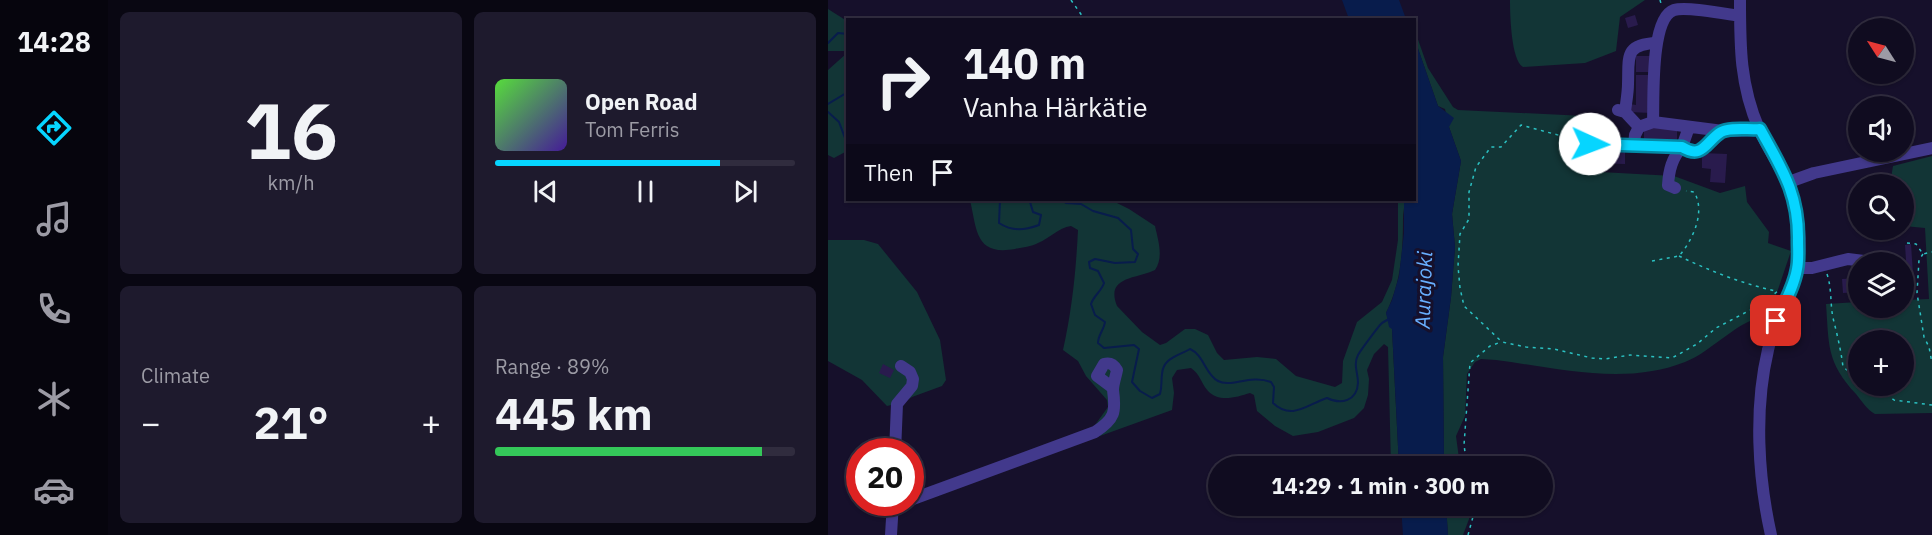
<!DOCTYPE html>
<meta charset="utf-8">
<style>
body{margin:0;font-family:"IBM Plex Sans",sans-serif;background:#1e1a2d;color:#f1f3f6;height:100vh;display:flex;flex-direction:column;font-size:22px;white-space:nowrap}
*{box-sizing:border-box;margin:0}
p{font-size:20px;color:#9c9ba5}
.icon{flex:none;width:33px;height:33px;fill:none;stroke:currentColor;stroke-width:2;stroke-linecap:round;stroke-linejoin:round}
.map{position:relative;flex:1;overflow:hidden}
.details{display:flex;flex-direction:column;gap:12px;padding:12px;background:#090712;width:720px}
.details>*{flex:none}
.banner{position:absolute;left:18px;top:18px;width:570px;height:183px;border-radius:0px;box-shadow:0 2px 4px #0004,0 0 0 2px #302c3e;background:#100c20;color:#f1f3f6;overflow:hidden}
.needle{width:39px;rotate:306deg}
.tools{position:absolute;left:1020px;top:18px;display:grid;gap:12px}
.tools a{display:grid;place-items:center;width:66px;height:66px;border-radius:50%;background:#100c20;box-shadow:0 2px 4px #0004,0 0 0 2px #302c3e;font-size:30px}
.speed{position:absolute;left:18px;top:438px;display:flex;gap:12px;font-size:30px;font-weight:700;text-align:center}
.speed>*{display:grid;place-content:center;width:78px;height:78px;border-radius:50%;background:#100c20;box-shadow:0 2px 4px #0004,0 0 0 2px #302c3e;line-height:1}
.speed .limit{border:9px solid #d22;background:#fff;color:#111}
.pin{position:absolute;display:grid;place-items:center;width:51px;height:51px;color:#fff;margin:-26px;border-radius:12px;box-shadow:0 3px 9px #0006}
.me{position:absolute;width:66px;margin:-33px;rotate:92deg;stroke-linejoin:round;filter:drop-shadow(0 0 4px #0008)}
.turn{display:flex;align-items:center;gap:21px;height:126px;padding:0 18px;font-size:27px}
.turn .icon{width:78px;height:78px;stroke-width:2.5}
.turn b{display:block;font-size:42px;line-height:51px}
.then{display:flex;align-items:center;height:57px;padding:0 18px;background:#0003;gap:12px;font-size:22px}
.big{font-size:45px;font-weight:800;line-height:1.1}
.details .tile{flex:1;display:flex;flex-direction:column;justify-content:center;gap:9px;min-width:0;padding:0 21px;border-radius:9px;background:#1e1a2d}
.details .dial{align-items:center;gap:0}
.dial b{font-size:78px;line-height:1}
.song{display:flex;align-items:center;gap:18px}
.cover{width:72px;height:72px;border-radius:9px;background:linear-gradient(135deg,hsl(110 70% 55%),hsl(260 70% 35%))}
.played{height:6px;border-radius:3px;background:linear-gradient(90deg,#06d5ff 75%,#302c3e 75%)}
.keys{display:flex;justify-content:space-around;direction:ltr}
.heat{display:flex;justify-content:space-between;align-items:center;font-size:33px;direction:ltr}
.charge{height:9px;border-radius:4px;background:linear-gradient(90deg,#34c759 89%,#302c3e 0)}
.details .tiles{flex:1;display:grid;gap:12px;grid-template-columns:repeat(2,1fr)}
.trip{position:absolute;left:380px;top:456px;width:345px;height:60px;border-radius:30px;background:#100c20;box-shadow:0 2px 4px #0004,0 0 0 2px #302c3e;font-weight:800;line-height:60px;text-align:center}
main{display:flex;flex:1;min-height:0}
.tab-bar{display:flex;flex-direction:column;width:108px;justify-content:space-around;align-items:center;background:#06050d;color:#9c9ba5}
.tab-bar .icon{width:42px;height:42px}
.tab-bar .on{color:#06d5ff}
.tab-bar b{font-size:27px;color:#f1f3f6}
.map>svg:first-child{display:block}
.green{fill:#123536;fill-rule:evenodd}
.water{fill:#081c4c}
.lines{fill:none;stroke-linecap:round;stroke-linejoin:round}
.stream{stroke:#081c4c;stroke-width:2}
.building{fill:#291b4d}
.path{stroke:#2bc1c2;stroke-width:1.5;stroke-dasharray:3 4.5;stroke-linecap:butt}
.minor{stroke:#42398c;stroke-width:12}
.route-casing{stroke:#048aa6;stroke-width:15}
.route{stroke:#06d5ff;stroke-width:10}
.labels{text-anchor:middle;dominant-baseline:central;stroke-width:6;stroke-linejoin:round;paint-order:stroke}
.water-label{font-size:21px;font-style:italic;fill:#68afff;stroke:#16102b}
</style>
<main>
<nav class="tab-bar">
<b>14:28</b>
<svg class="icon on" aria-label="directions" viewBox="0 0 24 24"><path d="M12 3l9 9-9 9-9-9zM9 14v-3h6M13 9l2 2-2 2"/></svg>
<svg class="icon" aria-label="music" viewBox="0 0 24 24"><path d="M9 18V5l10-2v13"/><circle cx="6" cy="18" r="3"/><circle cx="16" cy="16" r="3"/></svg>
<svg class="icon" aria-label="phone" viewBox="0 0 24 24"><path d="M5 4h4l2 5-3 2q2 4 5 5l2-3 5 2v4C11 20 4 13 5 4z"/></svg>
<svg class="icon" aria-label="climate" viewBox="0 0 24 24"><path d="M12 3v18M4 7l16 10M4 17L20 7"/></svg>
<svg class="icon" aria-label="car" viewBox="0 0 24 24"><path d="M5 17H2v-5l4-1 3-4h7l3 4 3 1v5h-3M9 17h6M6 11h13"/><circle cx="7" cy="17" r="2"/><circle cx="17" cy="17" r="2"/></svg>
</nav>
<section class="details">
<div class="tiles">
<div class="tile dial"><b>16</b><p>km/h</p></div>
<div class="tile">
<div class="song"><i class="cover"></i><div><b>Open Road</b><p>Tom Ferris</p></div></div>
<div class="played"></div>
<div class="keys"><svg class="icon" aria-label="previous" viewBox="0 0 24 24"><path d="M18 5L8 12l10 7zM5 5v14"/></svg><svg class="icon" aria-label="pause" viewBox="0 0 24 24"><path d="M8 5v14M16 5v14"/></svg><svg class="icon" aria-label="next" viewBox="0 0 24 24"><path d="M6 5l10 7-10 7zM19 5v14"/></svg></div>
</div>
<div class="tile"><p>Climate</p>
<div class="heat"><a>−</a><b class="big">21°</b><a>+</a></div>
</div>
<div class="tile"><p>Range · 89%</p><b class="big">445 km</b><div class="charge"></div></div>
</div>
</section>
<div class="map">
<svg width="1104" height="535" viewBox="0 0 1104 535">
<rect width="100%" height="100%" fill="#16102b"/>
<!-- green -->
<path class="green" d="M682 0H817L792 17 788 51 757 63 695 67C683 60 682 14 682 0Z
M0 9 19 21V51H0Z
M586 28 600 68 625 107 630 110 757 116 754 171 846 176 892 193 917 186 919 202 941 232 940 243 963 251 941 316C912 317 884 352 857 362 796 386 730 368 668 360L653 359 647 362 639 374 637 416 628 436 632 466H616L615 357 623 297 627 247 624 214 633 161 621 127 617 109 610 106 587 40Z
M19 53V151L6 158 0 155V70Z
M1104 156V413L1047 414C1038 409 1034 401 1028 394 998 362 1001 344 998 304L1030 302V308H1076V300L1101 299 1097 228 1076 226V184H1062L1065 166ZM1030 340H1076V386H1030Z
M142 200H283L301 209 327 226C330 240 336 257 327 270 309 279 277 276 289 306L314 332 332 345 338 343 357 329H367L380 335 389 353 396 360 429 357 448 359 468 376 507 387 514 383 515 361 529 322 554 302 564 280 570 240V200H576C577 206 575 212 575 219 575 251 573 283 558 313L564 329 571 466H563L560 347 556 344 546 354 539 370 541 379 540 395 536 408 526 418 490 432 465 436 447 426 429 411 426 395 422 393C409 397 391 403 380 391 373 383 372 374 363 368L349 370 344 378 346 393 344 410 272 436 267 425 280 407 279 400 258 376 250 361 235 350C244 310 248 271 250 230L243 226C230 228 222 238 210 243 203 247 194 247 187 249 147 256 149 230 142 200Z
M0 240H36L50 244 89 292 112 340 118 380 114 386 84 397 76 402 59 406 34 380 0 361Z
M618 506H641V519L635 535H620Z"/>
<!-- water -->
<path class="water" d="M514 0H571L578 19H521Z
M587 40 610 106 626 118 621 127 633 161 624 214 627 247 623 297 615 357 616 466H571L564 329 561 327 558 313 564 300 571 276 576 233V200H586Z
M573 506H618L620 535H575Z"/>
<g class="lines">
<!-- stream -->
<path class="stream" d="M0 43 10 33 20 34
M0 104 20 92
M0 112 11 122 17 138 20 139
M172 200 171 223C185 232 197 230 211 225L213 215 205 212 202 202 208 200
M234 200 238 203 253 204 265 211 290 218 303 230 305 249 310 254 307 262 287 263 267 259 261 262 262 268 270 271 276 283C273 292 266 295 263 304L267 315 277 322C276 330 270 335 270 343L276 348 306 345 311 349 304 382 312 391 324 398 332 394C334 387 333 382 334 374 335 358 350 356 362 349 376 355 377 374 390 381 403 388 422 374 443 382L446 387 445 403C464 421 480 404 499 398 513 405 529 401 530 383 530 372 525 365 530 355 532 351 550 327 553 324 554 323 559 320 561 319"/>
</g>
<!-- building -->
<path class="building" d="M807 15 810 25 800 28 797 18Z
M808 56H823V72H808Z
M808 75H823L822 113 802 112V104L808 105Z
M816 127 849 129V142L816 141Z
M762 151H797V164L761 163Z
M874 153 899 154 897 183 882 182 883 169 874 168Z
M1083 244 1086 289H1076V275H1079L1077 245Z
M1030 278V292L1015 293 1014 279Z
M55 364 66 370 62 378 51 373Z"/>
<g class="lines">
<!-- path -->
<path class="path" d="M243 0 257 20
M832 0 834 7
M758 135 760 116
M752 141 693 125 673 147H663L648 167 641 192V219L632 234 630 266 632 288 636 306 674 342 698 347 726 349 764 358 777 359 802 355 844 358 869 344 888 328 930 306 950 291
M1079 243 1088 244 1095 254 1104 252
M1095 254 1091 260 1089 293 1096 337 1101 347 1104 363
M851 256C882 271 915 284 948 291
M824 261 851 256C865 240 878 211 866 192L858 191
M999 274C1004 289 1002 303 1005 318 1009 334 1013 350 1015 367L1030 378
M1046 386 1066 400 1104 405
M639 466 636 445 642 363 662 346 673 342
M640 535 646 513 645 506"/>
<!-- minor -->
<path class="minor" d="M912 0C912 47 912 85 931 129 945 160 967 185 970 220 972 235 972 255 969 270 965 288 955 303 949 320 945 330 942 340 940 350 926 409 930 477 943 535
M790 110 797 112 811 127 825 122 895 131 932 130
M797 112C798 103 800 93 800 84 801 57 796 44 829 43
M825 122C826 99 822 18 846 10 858 6 898 14 912 16
M811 127 807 135 806 145 854 147 861 127
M762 144 806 145
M961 182 986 173 1104 148
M847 188 840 185C841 170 844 158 854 147 872 158 882 142 895 131
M970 268H984L1020 259 1044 262
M67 452 69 404 84 386 85 379 82 372 73 366
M82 500 267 432C287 419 288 412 285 390 285 384 288 376 289 370 286 365 283 362 276 364L269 376 285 388
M63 535 65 502"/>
</g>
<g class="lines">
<!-- route casing -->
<g class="route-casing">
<path id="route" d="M762 144 854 147C875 160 878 141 893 132 902 127 921 130 932 129 954 169 971 194 970 241 970 250 971 260 969 269 966 287 956 304 948 321"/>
</g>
<!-- route -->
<use href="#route" class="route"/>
</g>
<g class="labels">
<!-- water labels -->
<g class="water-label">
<text transform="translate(595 290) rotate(-88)">Aurajoki</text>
</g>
</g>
</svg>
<div class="tools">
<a><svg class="needle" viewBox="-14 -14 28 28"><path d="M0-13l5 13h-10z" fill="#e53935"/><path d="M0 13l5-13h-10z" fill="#9c9ba5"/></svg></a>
<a><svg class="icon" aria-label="sound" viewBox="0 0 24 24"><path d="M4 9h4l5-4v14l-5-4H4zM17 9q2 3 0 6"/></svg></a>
<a><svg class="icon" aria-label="search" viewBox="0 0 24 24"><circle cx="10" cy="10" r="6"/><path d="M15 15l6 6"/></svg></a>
<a><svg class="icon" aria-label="layers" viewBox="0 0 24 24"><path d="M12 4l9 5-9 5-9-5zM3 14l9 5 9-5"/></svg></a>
<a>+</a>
</div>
<div class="speed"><div class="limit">20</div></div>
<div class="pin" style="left:948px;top:321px;background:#d93025"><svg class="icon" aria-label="arrive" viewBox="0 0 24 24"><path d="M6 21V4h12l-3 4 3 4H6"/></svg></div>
<svg class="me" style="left:762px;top:144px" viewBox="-20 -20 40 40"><circle r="19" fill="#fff"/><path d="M0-13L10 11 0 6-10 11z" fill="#06d5ff"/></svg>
<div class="trip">14:29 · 1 min · 300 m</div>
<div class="banner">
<div class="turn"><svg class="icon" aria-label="right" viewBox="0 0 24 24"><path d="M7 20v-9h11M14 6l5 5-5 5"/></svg><div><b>140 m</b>Vanha Härkätie</div></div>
<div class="then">Then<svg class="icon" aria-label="arrive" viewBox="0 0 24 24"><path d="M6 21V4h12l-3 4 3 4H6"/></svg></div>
</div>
</div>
</main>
